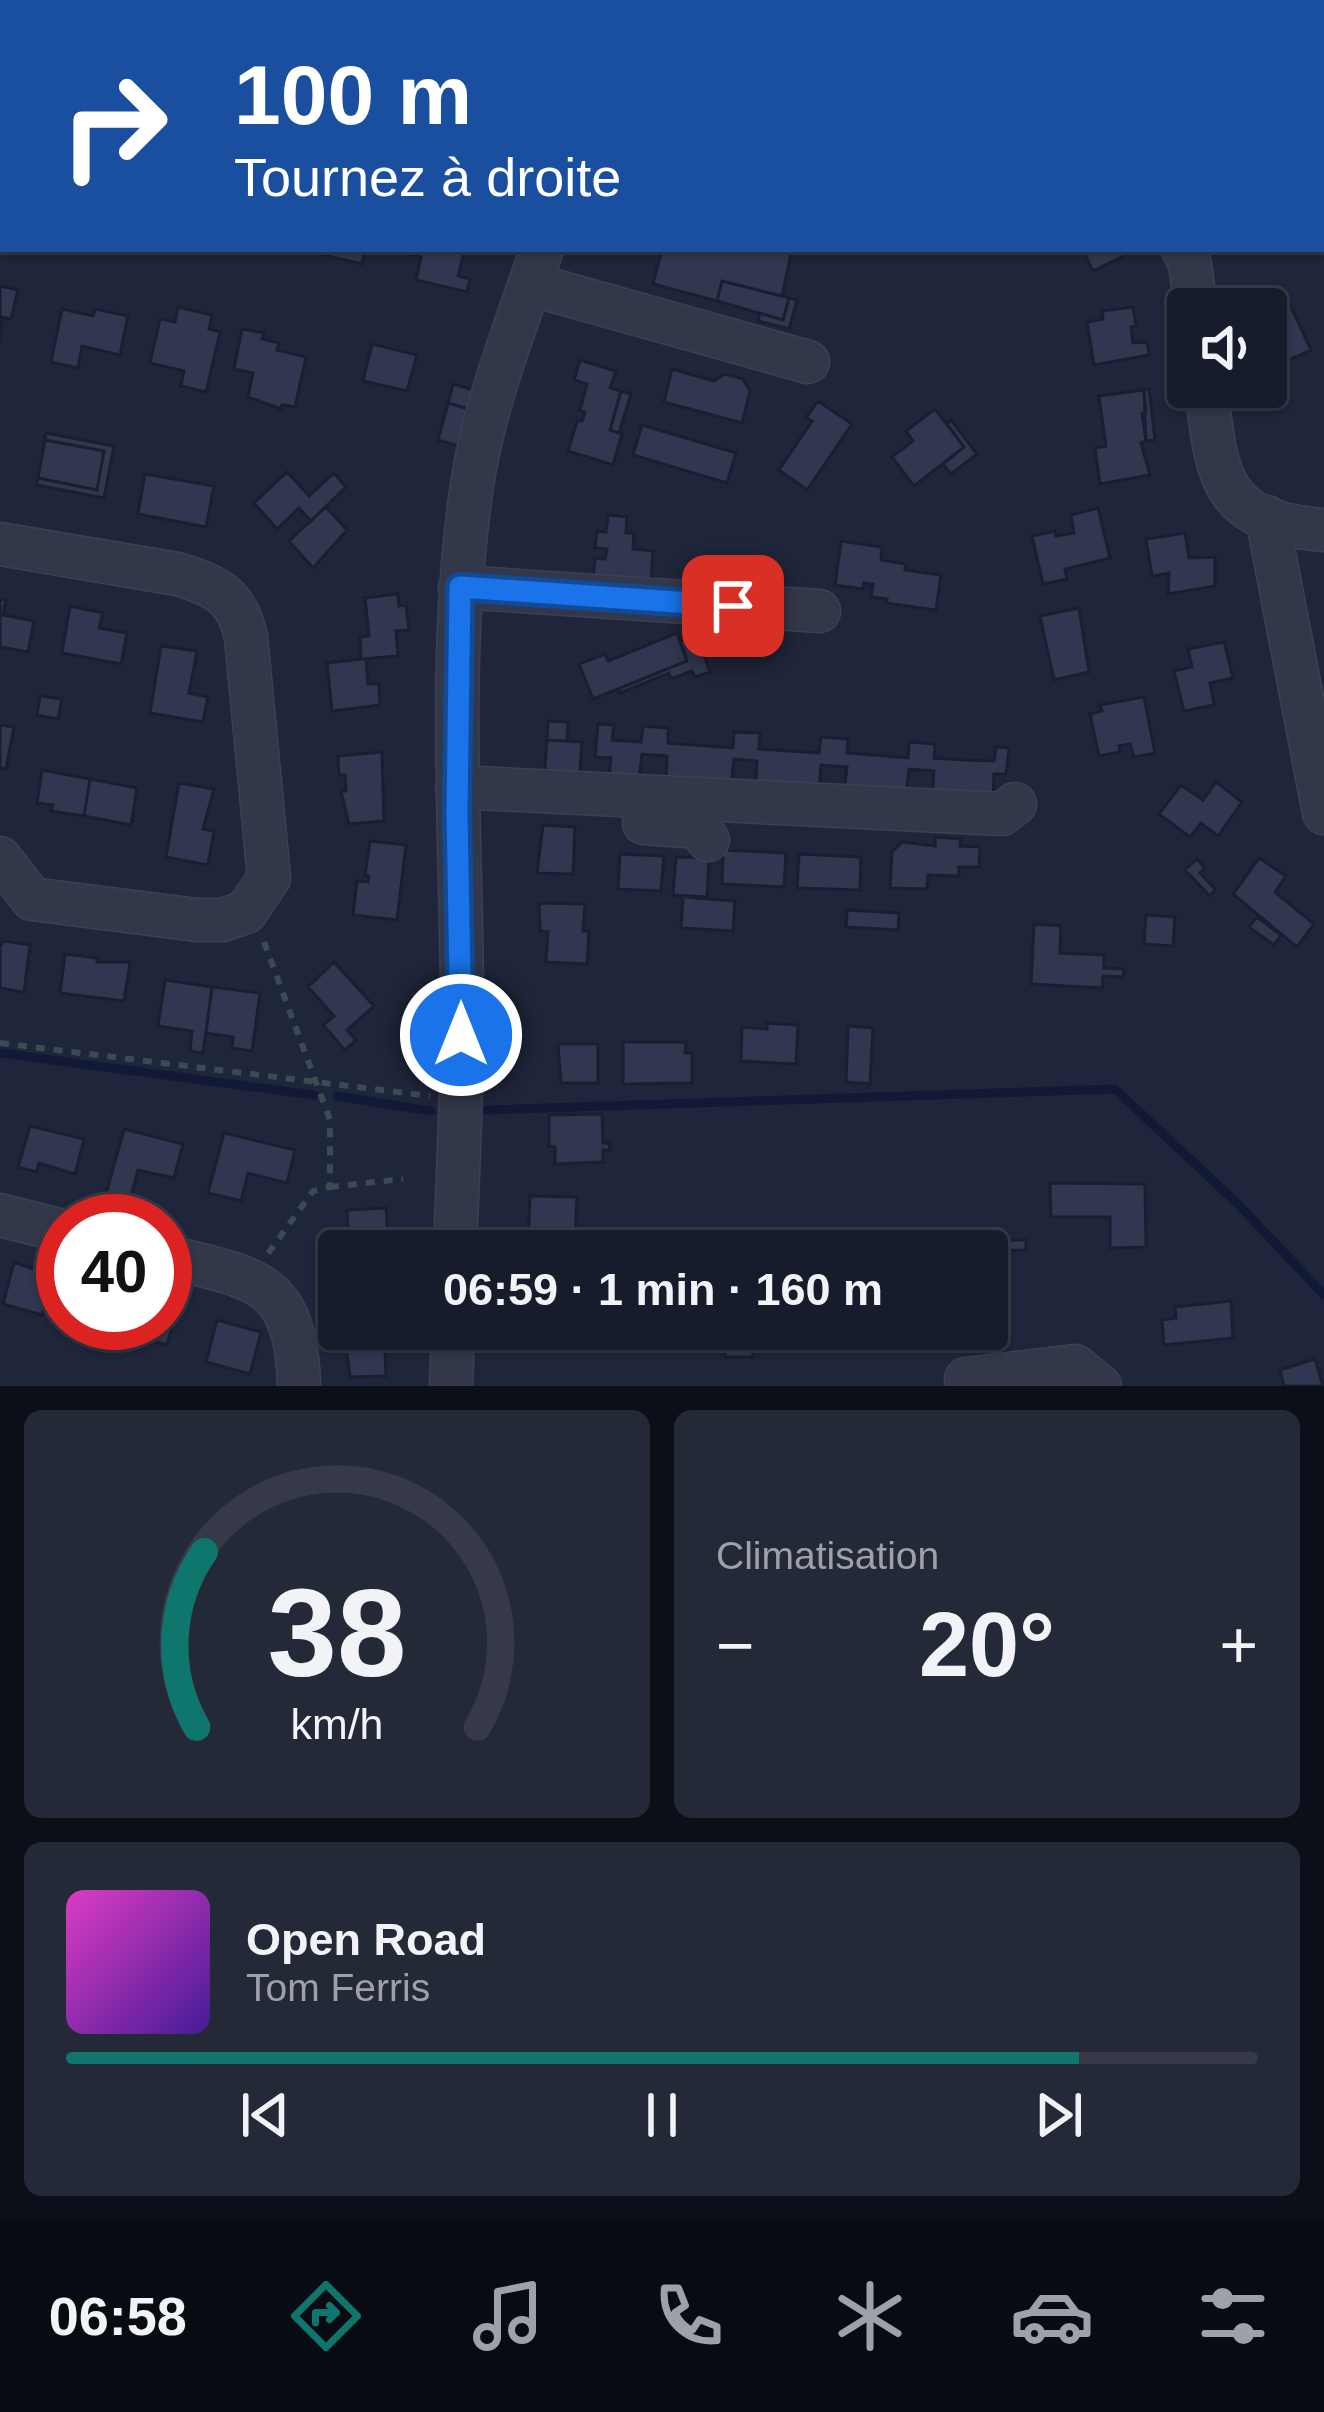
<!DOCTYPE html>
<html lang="fr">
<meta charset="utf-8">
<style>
body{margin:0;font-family:Arial,sans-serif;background:#242938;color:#f1f3f6;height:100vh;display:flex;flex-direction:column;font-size:45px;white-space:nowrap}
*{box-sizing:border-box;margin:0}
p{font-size:39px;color:#9ea1a9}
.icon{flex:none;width:66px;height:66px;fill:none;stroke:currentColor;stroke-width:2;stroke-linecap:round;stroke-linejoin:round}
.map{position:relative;height:1386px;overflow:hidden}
.panel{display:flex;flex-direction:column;gap:24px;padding:24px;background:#0d0f18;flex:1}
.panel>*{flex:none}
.guide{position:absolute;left:0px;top:0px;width:1326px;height:252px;box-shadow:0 3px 9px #0004,0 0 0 3px #363a48;background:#1a4fa0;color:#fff;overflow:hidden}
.fabs{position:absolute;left:1167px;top:288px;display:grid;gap:24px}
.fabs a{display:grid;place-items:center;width:120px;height:120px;border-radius:12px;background:#171c2c;box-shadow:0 3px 9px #0004,0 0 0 3px #363a48;font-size:60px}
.speed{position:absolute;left:36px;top:1194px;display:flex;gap:24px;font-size:60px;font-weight:700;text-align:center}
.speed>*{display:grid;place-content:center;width:156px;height:156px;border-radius:50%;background:#171c2c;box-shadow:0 3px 9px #0004,0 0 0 3px #363a48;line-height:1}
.speed .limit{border:18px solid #d22;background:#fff;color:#111}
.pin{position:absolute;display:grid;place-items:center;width:102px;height:102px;color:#fff;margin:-51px;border-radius:24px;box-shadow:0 6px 18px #0006}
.me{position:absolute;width:132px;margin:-66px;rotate:0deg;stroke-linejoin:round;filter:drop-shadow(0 0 9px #0008)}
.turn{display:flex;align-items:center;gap:42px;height:252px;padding:0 36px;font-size:54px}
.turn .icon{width:156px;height:156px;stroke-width:2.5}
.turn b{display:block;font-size:84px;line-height:102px}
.big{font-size:90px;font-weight:700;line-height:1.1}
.panel .card{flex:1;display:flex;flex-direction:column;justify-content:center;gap:18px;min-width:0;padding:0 42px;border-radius:18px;background:#242938}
.panel .dial{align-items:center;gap:0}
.dial svg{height:312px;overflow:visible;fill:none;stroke:#363a48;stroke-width:7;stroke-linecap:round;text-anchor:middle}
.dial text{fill:#f1f3f6;stroke:none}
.song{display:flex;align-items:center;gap:36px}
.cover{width:144px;height:144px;border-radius:18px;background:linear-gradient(135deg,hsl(310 70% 55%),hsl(260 70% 35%))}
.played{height:12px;border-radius:6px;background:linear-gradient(90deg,#0f766e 85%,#363a48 85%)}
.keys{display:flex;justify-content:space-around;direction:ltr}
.heat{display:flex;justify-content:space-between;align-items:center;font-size:66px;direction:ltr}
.panel .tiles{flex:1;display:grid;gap:24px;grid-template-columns:1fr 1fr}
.card:last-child{grid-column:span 2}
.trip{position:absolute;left:318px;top:1230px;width:690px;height:120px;border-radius:12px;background:#171c2c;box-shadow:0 3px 9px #0004,0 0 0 3px #363a48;font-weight:700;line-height:120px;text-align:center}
.menu{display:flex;height:192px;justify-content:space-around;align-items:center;background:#090b12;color:#9ea1a9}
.menu .icon{width:84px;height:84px}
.menu .on{color:#0f766e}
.menu b{font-size:54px;color:#f1f3f6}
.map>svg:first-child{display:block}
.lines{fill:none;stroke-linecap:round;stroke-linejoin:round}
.stream{stroke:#121937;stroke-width:9}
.building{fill:#313750;stroke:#1a1f30;stroke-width:3}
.minor-casing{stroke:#3c4053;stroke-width:45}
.path{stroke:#3a4b53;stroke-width:6;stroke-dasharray:9 9;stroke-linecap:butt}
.minor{stroke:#33374a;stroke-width:42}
.route-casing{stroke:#114b97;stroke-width:30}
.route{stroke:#1a73e8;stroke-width:21}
</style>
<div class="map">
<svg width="1324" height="1386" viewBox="0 0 1324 1386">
<rect width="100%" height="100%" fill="#1f253a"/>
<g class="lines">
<!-- stream -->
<path class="stream" d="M1266 0 1268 3
M1323 80 1324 81
M0 1053 314 1095
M337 1096 431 1111
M486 1110 1115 1089 1238 1204 1324 1295"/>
</g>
<!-- building -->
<path class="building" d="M297 249H365L362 264Z
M404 249H465L458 276 470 279 467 292 416 280 421 257 403 253Z
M662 249H792L782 296 722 281 717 301 653 284Z
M1082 249H1130L1132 252 1093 271Z
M722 281 789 298 783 320 717 301Z
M0 286 18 290 11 319 2 317 0 342Z
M789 298 797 300 789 329 758 321 760 313 783 320Z
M1287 298 1311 350 1266 370V309H1261Z
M178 307 212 315 209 329 220 332 206 392 181 386 184 371 150 363 160 319 175 322Z
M1133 307 1136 326 1131 327 1133 343 1147 342 1149 355 1094 365 1087 322 1103 319 1102 311Z
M62 309 93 316 95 309 128 316 120 355 82 346 78 368 51 362Z
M242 329 264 333 262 339 279 343 277 350 306 357 295 407 282 405 281 409 248 397 253 373 234 369Z
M372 344 417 355 407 391 363 381Z
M580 360 616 371 610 388 621 391 610 430 622 434 613 465 568 451 577 421H582L585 412 580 410 587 384 574 380Z
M672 369 714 381 725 374 743 379 750 391 742 423 664 402Z
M453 384 474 390 469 409 448 403Z
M1149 389 1155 440 1146 441 1142 414 1146 413 1144 390Z
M1144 390 1146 441 1141 443 1150 475 1100 484 1095 448 1106 446 1099 396Z
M621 391 631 394 619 433 610 430Z
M818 401 852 424 807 490 779 470 812 421 806 418Z
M448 403 469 409 459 446 438 440Z
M935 409 964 447 914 486 892 457 913 441 906 431Z
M951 420 977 454 951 474 943 464 964 447 947 424Z
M642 425 736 453 727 483 633 455Z
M46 433 114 446 104 498 37 485 38 478 97 490 104 451 45 440Z
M45 440 104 451 97 490 38 478Z
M287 472 309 496 334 473 346 487 311 521 299 508 277 529 254 503Z
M145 474 214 486 206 527 138 514Z
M326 507 347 530 313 568 289 541Z
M1098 508 1110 558 1065 569 1067 579 1043 584 1032 536 1055 531 1056 536 1074 533 1071 515Z
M608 515 627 517 626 533H634L633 549 653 551 651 584 593 579 595 558 605 559 607 549 595 548 597 531 606 532Z
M1185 533 1189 558 1215 557V586L1168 594 1169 573 1152 576 1146 539Z
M841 541 882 547 881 560 906 564 905 570 941 575 936 610 886 603 887 599 871 597 873 584 864 583 863 589 835 585Z
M398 594 399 606 406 605 409 630 396 631 398 656 361 659 360 637 369 636 365 598Z
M0 599 6 600 3 615 34 621 28 652 0 647Z
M70 606 103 613 99 628 127 633 121 664 62 653Z
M1079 608 1089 672 1054 680 1040 616Z
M677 633 687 661 593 699 579 664 605 654 608 661Z
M697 636 710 672 695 677 692 671 671 679 669 673 620 693 618 689 687 661 680 641Z
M1224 642 1233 678 1210 683 1214 705 1184 711 1174 671 1192 667 1188 649Z
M161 646 197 651 189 693 208 697 203 722 150 713Z
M361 659H366L368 684H379L380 705 332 711 327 663Z
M40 696 62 699 58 719 37 715Z
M1144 697 1155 753 1134 757 1130 744 1119 746 1120 752 1099 756 1090 714 1102 711 1100 705Z
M548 721 568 722 567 741 547 740Z
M598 724 614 725 612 740 641 742 643 726 668 728V743L733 748 734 732 760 733 759 749 819 753 821 737 848 739 847 753 908 758 909 742 935 744 934 758 964 760 994 761 996 747 1009 748 1006 774H994L993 800 932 797 934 771 909 769 906 796 844 792 847 767 821 765 819 789 756 785 757 761 734 759 731 785 666 781 667 756 642 754 639 780 609 778 611 758 595 757Z
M0 725 14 727 6 769 0 768Z
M547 740 582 742 579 784 544 782Z
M382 752 384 821 349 824 341 791H346L345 775H339L338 756Z
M42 770 90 779 84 816 51 811 53 805 37 803Z
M90 779 137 788 131 825 84 816Z
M1216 782 1242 802 1218 836 1201 823 1190 837 1159 814 1181 785 1203 800Z
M179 783 214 789 203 829 214 831 208 865 166 857Z
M543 825 575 827 573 874 537 873Z
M935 837 961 839 960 846 980 847 979 867H959V876L928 875 927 889 890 888 892 852 902 842 935 846Z
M370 841 406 845 397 920 353 915 357 881 368 882 369 876 365 875Z
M723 850 786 853 784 887 722 884Z
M620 854 664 856 661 891 618 889Z
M799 854 861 857 860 890 797 888Z
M676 857 709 858 707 897 673 895Z
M1259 858 1286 876 1275 892 1314 924 1297 947 1233 894Z
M1197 859 1205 868 1200 873 1215 889 1210 896 1185 870Z
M683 897 735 901 733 931 681 928Z
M539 903 585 904 583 931H589L587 964 546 962 548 932 540 931Z
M847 910 899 913 898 930 846 927Z
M1146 915 1175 917 1173 946 1144 944Z
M1257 917 1281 935 1274 945 1249 927Z
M1034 924 1061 926 1060 953 1104 955V968L1124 969 1123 977 1103 976 1102 988 1031 984Z
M4 941 30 945 24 992 0 988V946Z
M65 954 97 958V962H130L124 1001 60 993Z
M334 962 374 1006 347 1030 356 1040 345 1050 323 1025 334 1016 308 987Z
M165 980 212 987 203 1053 190 1051 192 1031 158 1026Z
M212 987 260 993 252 1051 232 1048 233 1037 206 1033Z
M767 1023 798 1025 796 1064 741 1061 742 1027 767 1029Z
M848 1026 873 1028 870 1084 846 1082Z
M623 1042H686L685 1053H692V1083L623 1084Z
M558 1044H598V1083H561Z
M602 1114 603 1143H609L610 1150H603V1162L555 1164V1147L549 1146V1115Z
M30 1126 84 1139 75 1174 39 1163 36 1172 18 1167Z
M124 1129 183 1144 174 1178 138 1170 130 1200 106 1194Z
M224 1133 295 1150 287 1183 248 1173 241 1201 208 1193Z
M1050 1183 1145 1184 1146 1247 1110 1248V1217H1051Z
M530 1196 577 1197 575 1241 557 1240 555 1246H528Z
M386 1208 389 1251H356L355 1240 348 1241 347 1210Z
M984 1233H1007V1240H1026V1250L984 1251Z
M14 1262 63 1280 62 1315 44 1309 42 1315 3 1304Z
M987 1284H997V1320H987Z
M165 1300 178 1304 167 1345 106 1329 107 1323H165Z
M1231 1301 1233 1338 1164 1345 1162 1320 1176 1318 1175 1307Z
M217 1320 261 1332 250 1374 206 1362Z
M344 1329H384L386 1376 350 1377Z
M544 1329H581V1348H556V1335L545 1334Z
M714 1329H752L753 1357H725V1344H714Z
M1315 1359 1323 1386H1284L1280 1370Z"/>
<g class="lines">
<!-- minor casing -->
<g class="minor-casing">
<path id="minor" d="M1060 0 1062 3
M622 3 623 0
M0 84H3
M1183 249 1190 264 1196 309
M530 284 808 362
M1206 387C1217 476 1218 522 1324 530
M1267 517 1324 813
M0 544 177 574C217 586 237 596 246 637L269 878 246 912 223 920H197L32 899 0 858
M460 587 819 611
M457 787 1002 814 1015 804
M644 823 698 827 708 840
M0 1215 63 1231
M455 1251C458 1166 463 1080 462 996 461 826 447 654 472 485 484 405 516 325 542 249
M165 1256C255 1279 296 1278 299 1386
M451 1386 453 1329
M967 1386 966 1379 1075 1366 1100 1386"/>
</g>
<!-- path -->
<path class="path" d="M1276 0 1279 3
M1323 65 1324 66
M264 942 330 1120V1187L313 1191 267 1255
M0 1043 430 1096
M330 1187 403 1179"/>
<!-- minor -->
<use href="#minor" class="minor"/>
</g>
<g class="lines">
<!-- route casing -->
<g class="route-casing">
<path id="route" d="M461 1035 457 812 460 587 733 606"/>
</g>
<!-- route -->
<use href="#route" class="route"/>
</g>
</svg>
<div class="fabs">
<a><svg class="icon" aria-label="sound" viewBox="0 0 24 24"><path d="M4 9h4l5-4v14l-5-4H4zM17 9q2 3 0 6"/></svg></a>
</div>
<div class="speed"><div class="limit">40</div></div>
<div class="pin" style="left:733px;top:606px;background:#d93025"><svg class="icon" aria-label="arrive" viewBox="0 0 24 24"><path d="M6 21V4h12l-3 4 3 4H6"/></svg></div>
<svg class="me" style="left:461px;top:1035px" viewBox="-20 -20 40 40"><circle r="17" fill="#1a73e8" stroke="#fff" stroke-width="3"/><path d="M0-11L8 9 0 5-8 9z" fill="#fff"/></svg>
<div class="trip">06:59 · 1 min · 160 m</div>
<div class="guide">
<div class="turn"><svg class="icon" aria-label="right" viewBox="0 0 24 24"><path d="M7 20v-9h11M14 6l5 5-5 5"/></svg><div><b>100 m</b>Tournez à droite</div></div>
</div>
</div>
<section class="panel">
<div class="tiles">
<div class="card dial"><svg viewBox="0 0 100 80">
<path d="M14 69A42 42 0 1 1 86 69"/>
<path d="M14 69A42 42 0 0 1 16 24" stroke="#0f766e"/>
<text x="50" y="56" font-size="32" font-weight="700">38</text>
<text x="50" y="72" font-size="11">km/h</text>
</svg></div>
<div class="card"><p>Climatisation</p>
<div class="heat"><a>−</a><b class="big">20°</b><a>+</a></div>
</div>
<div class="card">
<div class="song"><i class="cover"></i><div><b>Open Road</b><p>Tom Ferris</p></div></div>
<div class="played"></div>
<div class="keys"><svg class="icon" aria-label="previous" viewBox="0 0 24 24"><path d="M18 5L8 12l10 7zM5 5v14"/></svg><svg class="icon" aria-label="pause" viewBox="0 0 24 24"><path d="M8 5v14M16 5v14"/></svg><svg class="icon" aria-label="next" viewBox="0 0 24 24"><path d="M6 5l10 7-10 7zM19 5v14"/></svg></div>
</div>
</div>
</section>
<nav class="menu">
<b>06:58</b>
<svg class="icon on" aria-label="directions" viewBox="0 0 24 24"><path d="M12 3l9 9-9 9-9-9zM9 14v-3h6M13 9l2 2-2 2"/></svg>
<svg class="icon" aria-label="music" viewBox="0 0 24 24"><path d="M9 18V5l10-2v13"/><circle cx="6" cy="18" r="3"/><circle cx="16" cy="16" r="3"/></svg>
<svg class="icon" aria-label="phone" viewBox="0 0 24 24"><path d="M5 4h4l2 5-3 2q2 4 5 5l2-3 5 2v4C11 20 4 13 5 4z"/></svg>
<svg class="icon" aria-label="climate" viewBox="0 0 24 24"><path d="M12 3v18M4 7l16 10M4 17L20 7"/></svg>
<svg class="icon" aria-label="car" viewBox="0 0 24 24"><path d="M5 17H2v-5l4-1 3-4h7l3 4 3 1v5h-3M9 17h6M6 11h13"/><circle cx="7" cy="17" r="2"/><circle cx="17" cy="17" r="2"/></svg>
<svg class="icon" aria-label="filters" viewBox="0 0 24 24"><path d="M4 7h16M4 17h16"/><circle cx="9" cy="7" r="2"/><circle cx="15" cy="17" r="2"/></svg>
</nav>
